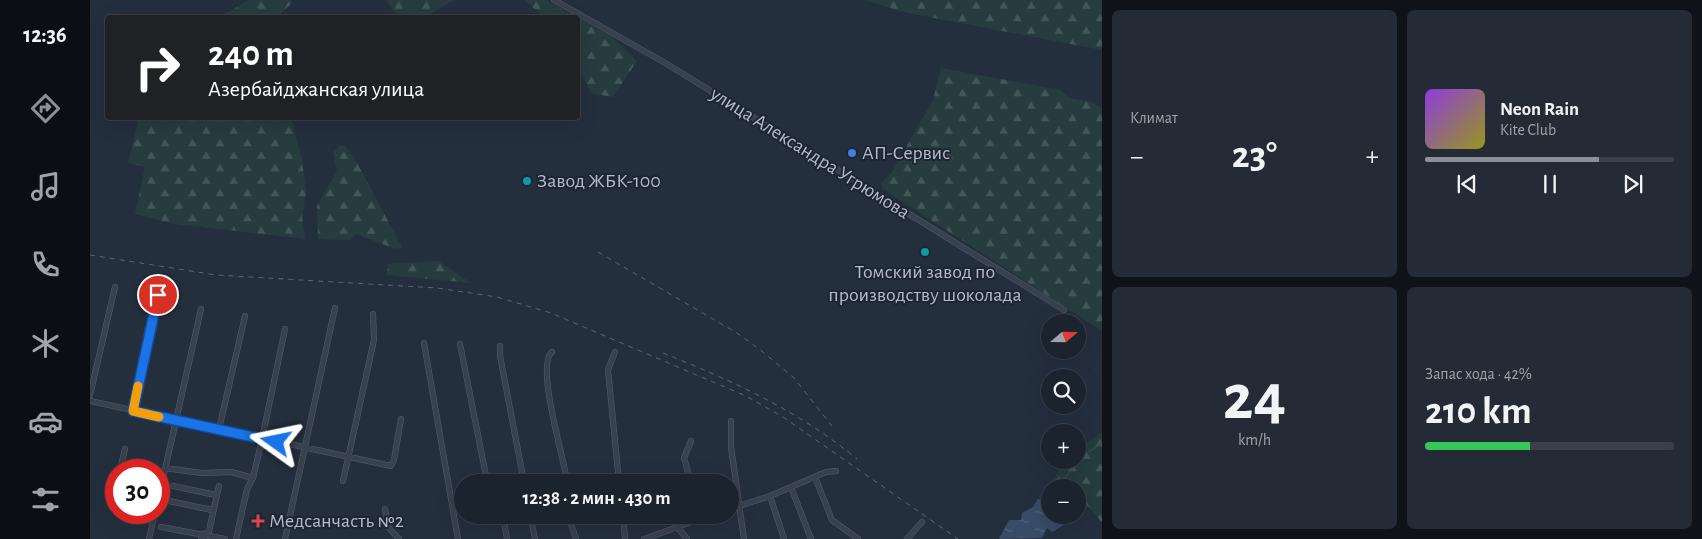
<!DOCTYPE html>
<html lang="ru">
<meta charset="utf-8">
<style>
body{margin:0;font-family:"Alegreya Sans",sans-serif;background:#242b36;color:#f1f3f6;height:100vh;display:flex;flex-direction:column;font-size:19px;white-space:nowrap}
*{box-sizing:border-box;margin:0}
p{font-size:16px;color:#a0a4aa}
.icon{flex:none;width:28px;height:28px;fill:none;stroke:currentColor;stroke-width:2;stroke-linecap:round;stroke-linejoin:round}
.map{position:relative;flex:1;overflow:hidden}
.drawer{display:flex;flex-direction:column;gap:10px;padding:10px;background:#0f1319;width:600px}
.drawer>*{flex:none}
.hud{position:absolute;left:15px;top:15px;width:475px;height:105px;border-radius:5px;box-shadow:0 5px 20px #0002,0 0 0 1px #39404a;background:#202124;color:#fff;overflow:hidden}
.needle{width:32px;rotate:70deg}
.tools{position:absolute;left:951px;top:314px;display:grid;gap:10px}
.tools a{display:grid;place-items:center;width:45px;height:45px;border-radius:50%;background:#1b232e;box-shadow:0 5px 20px #0002,0 0 0 1px #39404a;font-size:25px}
.speed{position:absolute;left:15px;top:459px;display:flex;gap:10px;font-size:25px;font-weight:700;text-align:center}
.speed>*{display:grid;place-content:center;width:65px;height:65px;border-radius:50%;background:#1b232e;box-shadow:0 5px 20px #0002,0 0 0 1px #39404a;line-height:1}
.speed .limit{border:8px solid #d22;background:#fff;color:#111}
.pin{position:absolute;display:grid;place-items:center;width:42px;height:42px;color:#fff;margin:-21px;border:2px solid #fff;border-radius:50%;box-shadow:0 1px 5px #0007}
.me{position:absolute;width:55px;margin:-28px;rotate:282deg;stroke-linejoin:round;filter:drop-shadow(0 0 4px #0008)}
.turn{display:flex;align-items:center;gap:18px;height:105px;padding:0 20px;font-size:22px}
.turn .icon{width:65px;height:65px;stroke-width:2.5}
.turn b{display:block;font-size:35px;line-height:42px}
.big{font-size:38px;font-weight:700;line-height:1.1}
.drawer .widget{flex:1;display:flex;flex-direction:column;justify-content:center;gap:8px;min-width:0;padding:0 18px;border-radius:8px;background:#242b36}
.drawer .dial{align-items:center;gap:0}
.dial b{font-size:65px;line-height:1}
.song{display:flex;align-items:center;gap:15px}
.cover{width:60px;height:60px;border-radius:8px;background:linear-gradient(135deg,hsl(270 70% 55%),hsl(60 70% 35%))}
.played{height:5px;border-radius:2px;background:linear-gradient(90deg,#8c9099 70%,#39404a 70%)}
.keys{display:flex;justify-content:space-around;direction:ltr}
.heat{display:flex;justify-content:space-between;align-items:center;font-size:28px;direction:ltr}
.charge{height:8px;border-radius:4px;background:linear-gradient(90deg,#34c759 42%,#39404a 0)}
.drawer .tiles{flex:1;display:grid;gap:10px;grid-template-columns:repeat(2,1fr)}
.trip{position:absolute;left:364px;top:474px;width:285px;height:50px;border-radius:25px;background:#1b232e;box-shadow:0 5px 20px #0002,0 0 0 1px #39404a;font-weight:700;line-height:50px;text-align:center}
main{display:flex;flex:1;min-height:0}
.tabs{display:flex;flex-direction:column;width:90px;justify-content:space-around;align-items:center;background:#0b0e12;color:#a0a4aa}
.tabs .icon{width:35px;height:35px}
.tabs .selected{color:#8c9099}
.tabs b{font-size:22px;color:#f1f3f6}
.map>svg:first-child{display:block}
.forest{fill:url(#forest-firs)}
.water{fill:url(#water-ripples)}
.lines{fill:none;stroke-linecap:round;stroke-linejoin:round}
.stream{stroke:#394c67;stroke-width:1}
.minor-casing{stroke:#565f6c;stroke-width:6}
.minor{stroke:#38414e;stroke-width:5}
.rail{stroke:#5a6575;stroke-width:1;stroke-dasharray:5 5;stroke-linecap:butt}
.route-casing{stroke:#114b97;stroke-width:12}
.route{stroke:#1a73e8;stroke-width:9}
.slow{stroke:#f59e0b;stroke-width:9}
.shop-dot{fill:#3f7fe0;stroke:#1d2633;stroke-width:2}
.culture-dot{fill:#0f9aa8;stroke:#1d2633;stroke-width:2}
.health-dot{fill:#e0444e;stroke:#1d2633;stroke-width:2}
.labels{text-anchor:middle;dominant-baseline:central;stroke-width:4;stroke-linejoin:round;paint-order:stroke}
.street-label{font-size:20px;fill:#b4bcc9;stroke:#1d2633}
.poi-label{font-size:20px;fill:#b4bcc9;stroke:#1d2633;text-anchor:start}
</style>
<main>
<nav class="tabs">
<b>12:36</b>
<svg class="icon selected" aria-label="directions" viewBox="0 0 24 24"><path d="M12 3l9 9-9 9-9-9zM9 14v-3h6M13 9l2 2-2 2"/></svg>
<svg class="icon" aria-label="music" viewBox="0 0 24 24"><path d="M9 18V5l10-2v13"/><circle cx="6" cy="18" r="3"/><circle cx="16" cy="16" r="3"/></svg>
<svg class="icon" aria-label="phone" viewBox="0 0 24 24"><path d="M5 4h4l2 5-3 2q2 4 5 5l2-3 5 2v4C11 20 4 13 5 4z"/></svg>
<svg class="icon" aria-label="climate" viewBox="0 0 24 24"><path d="M12 3v18M4 7l16 10M4 17L20 7"/></svg>
<svg class="icon" aria-label="car" viewBox="0 0 24 24"><path d="M5 17H2v-5l4-1 3-4h7l3 4 3 1v5h-3M9 17h6M6 11h13"/><circle cx="7" cy="17" r="2"/><circle cx="17" cy="17" r="2"/></svg>
<svg class="icon" aria-label="filters" viewBox="0 0 24 24"><path d="M4 7h16M4 17h16"/><circle cx="9" cy="7" r="2"/><circle cx="15" cy="17" r="2"/></svg>
</nav>
<div class="map">
<svg width="1012" height="539" viewBox="0 0 1012 539">
<defs>
<pattern id="forest-firs" width="22" height="20" patternUnits="userSpaceOnUse" patternTransform="scale(1.25)"><rect width="22" height="20" fill="#263c3f"/><path d="M5 1l3.5 6h-7zM16 11l3.5 6h-7z" fill="#435659"/></pattern>
<pattern id="water-ripples" width="26" height="14" patternUnits="userSpaceOnUse" patternTransform="scale(1.25)"><rect width="26" height="14" fill="#394c67"/><path d="M2 4q2-2 4 0t4 0M15 11q2-2 4 0t4 0" fill="none" stroke="#53647b"/></pattern>
</defs>
<rect width="100%" height="100%" fill="#242f3e"/>
<!-- forest -->
<path class="forest" d="M159 0H201L202 3 187 17H130Z
M296 0H364L335 17H307Z
M434 0H456L522 37 547 61 523 97 501 93 488 68V18L454 17Z
M775 0H1012V50L813 12Z
M851 68 970 90 980 98 1003 102 1012 109V331L793 189 791 183 802 172 843 100Z
M49 118H201L212 160 216 192 212 217 215 239 85 224 45 214 55 167 38 163Z
M249 146H255L265 159 312 247 305 249 267 234 260 240 228 239 227 206 247 171 243 152Z
M348 261 381 283 297 275 298 264Z
M1012 432V523L999 507 988 503V488L962 487 960 484 976 460H988V449Z"/>
<!-- water -->
<path class="water" d="M948 499 960 500V515H973L974 525 962 532 957 528 952 538 909 539 919 520H931L932 513 943 507Z"/>
<g class="lines">
<!-- stream -->
<path class="stream" d="M968 488 989 458 1012 443
M956 499 960 493"/>
<!-- minor casing -->
<g class="minor-casing">
<path id="minor" d="M464 0 577 64 974 310
M334 343 368 539
M370 344 397 481 407 478 408 482
M410 346V356L434 482
M462 352C445 365 475 461 477 482
M525 352 518 370 529 482
M0 395 25 287
M0 401 301 466 304 460 311 419
M43 411 68 295
M641 421V447L654 539
M129 429 155 316
M601 441 594 458 601 482
M75 468 112 473 141 472 163 478
M30 470 35 449
M725 477 742 520 768 539
M253 481 284 340 283 314
M83 486 126 495
M701 487 721 539
M69 496 111 309
M680 496 694 539
M79 501 122 510
M295 509 298 527 309 539
M640 509 680 496 736 472 746 471
M413 515 417 539
M440 515 445 539
M478 515 486 539
M533 515 535 539
M71 527 135 539
M588 528 597 539
M59 539 65 512
M111 539 112 535 119 531 129 486
M146 539 157 489 163 478 172 439 195 329
M195 539 245 308
M554 539 621 515
M817 539 832 522"/>
</g>
<!-- minor -->
<use href="#minor" class="minor"/>
<!-- rail -->
<path class="rail" d="M508 252 647 333 673 352 704 378 745 430
M0 255 126 275 347 288 407 297 461 313 656 396 693 417 868 539
M573 353C643 381 709 411 767 459"/>
</g>
<g class="lines">
<!-- route casing -->
<g class="route-casing">
<path id="route" d="M68 295 43 411 186 442"/>
</g>
<!-- route -->
<use href="#route" class="route"/>
<!-- slow -->
<path class="slow" d="M48 386 43 411 69 417"/>
</g>
<!-- markers -->
<circle class="shop-dot" cx="762" cy="153" r="5"/>
<g class="culture-dot">
<circle cx="437" cy="181" r="5"/>
<circle cx="835" cy="252" r="5"/>
</g>
<path class="health-dot" d="M165.5 513.5h5v5h5v5h-5v5h-5v-5h-5v-5h5z"/>
<g class="labels">
<!-- street labels -->
<g class="street-label">
<text transform="translate(720 153) rotate(32)">улица Александра Угрюмова</text>
</g>
<!-- poi labels -->
<g class="poi-label">
<text x="772" y="153">АП-Сервис</text>
<text x="447" y="181">Завод ЖБК-100</text>
<text x="835" y="272" text-anchor="middle">Томский завод по<tspan x="835" dy="23">производству шоколада</tspan></text>
<text x="179" y="521">Медсанчасть №2</text>
</g>
</g>
</svg>
<div class="tools">
<a><svg class="needle" viewBox="-14 -14 28 28"><path d="M0-13l5 13h-10z" fill="#e53935"/><path d="M0 13l5-13h-10z" fill="#a0a4aa"/></svg></a>
<a><svg class="icon" aria-label="search" viewBox="0 0 24 24"><circle cx="10" cy="10" r="6"/><path d="M15 15l6 6"/></svg></a>
<a>+</a>
<a>−</a>
</div>
<div class="speed"><div class="limit">30</div></div>
<div class="pin" style="left:68px;top:295px;background:#d93025"><svg class="icon" aria-label="arrive" viewBox="0 0 24 24"><path d="M6 21V4h12l-3 4 3 4H6"/></svg></div>
<svg class="me" style="left:186px;top:442px" viewBox="-20 -20 40 40"><path d="M0-17L14 15 0 8-14 15z" fill="#1a73e8" stroke="#fff" stroke-width="4"/></svg>
<div class="trip">12:38 · 2 мин · 430 m</div>
<div class="hud">
<div class="turn"><svg class="icon" aria-label="right" viewBox="0 0 24 24"><path d="M7 20v-9h11M14 6l5 5-5 5"/></svg><div><b>240 m</b>Азербайджанская улица</div></div>
</div>
</div>
<section class="drawer">
<div class="tiles">
<div class="widget"><p>Климат</p>
<div class="heat"><a>−</a><b class="big">23°</b><a>+</a></div>
</div>
<div class="widget">
<div class="song"><i class="cover"></i><div><b>Neon Rain</b><p>Kite Club</p></div></div>
<div class="played"></div>
<div class="keys"><svg class="icon" aria-label="previous" viewBox="0 0 24 24"><path d="M18 5L8 12l10 7zM5 5v14"/></svg><svg class="icon" aria-label="pause" viewBox="0 0 24 24"><path d="M8 5v14M16 5v14"/></svg><svg class="icon" aria-label="next" viewBox="0 0 24 24"><path d="M6 5l10 7-10 7zM19 5v14"/></svg></div>
</div>
<div class="widget dial"><b>24</b><p>km/h</p></div>
<div class="widget"><p>Запас хода · 42%</p><b class="big">210 km</b><div class="charge"></div></div>
</div>
</section>
</main>
